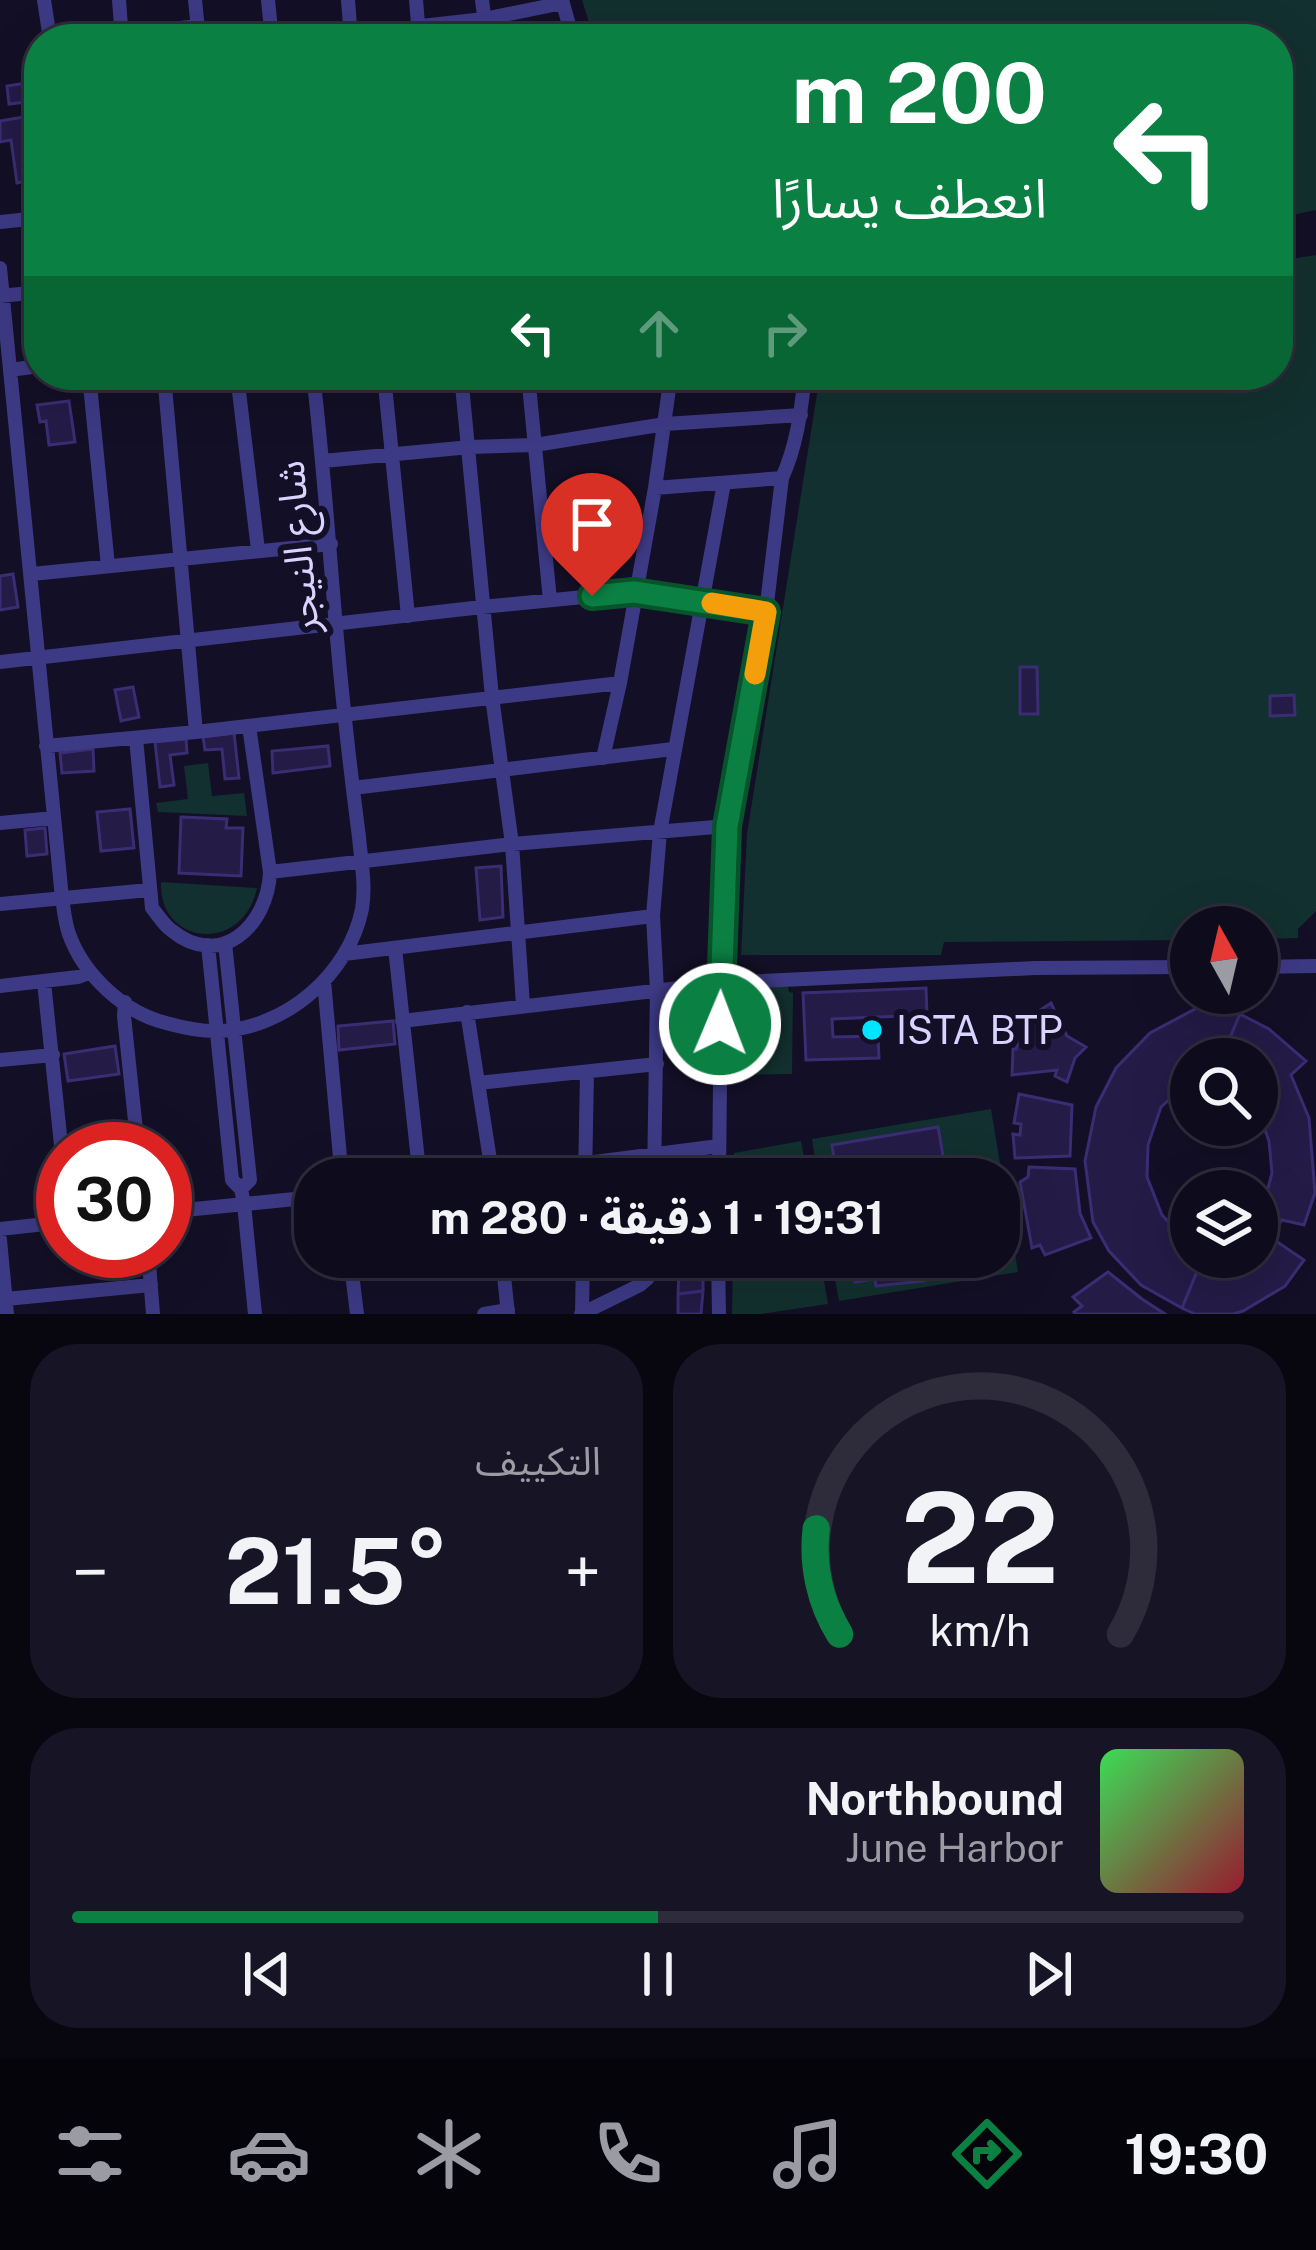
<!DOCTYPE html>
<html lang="ar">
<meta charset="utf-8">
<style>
body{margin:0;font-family:"Public Sans","Noto Sans Arabic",sans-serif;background:#171425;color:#f1f3f6;direction:rtl;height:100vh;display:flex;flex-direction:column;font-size:45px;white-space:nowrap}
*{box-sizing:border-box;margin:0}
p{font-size:39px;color:#9b9ba3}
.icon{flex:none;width:66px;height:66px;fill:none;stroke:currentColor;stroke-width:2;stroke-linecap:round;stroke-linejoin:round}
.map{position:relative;height:1314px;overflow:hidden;direction:ltr}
.drawer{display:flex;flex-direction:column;gap:30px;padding:30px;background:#08060f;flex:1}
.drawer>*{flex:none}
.guide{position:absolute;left:24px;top:24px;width:1269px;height:366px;border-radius:48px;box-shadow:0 12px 48px #0002,0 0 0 3px #2e2b3b;direction:rtl;background:#0b8043;color:#fff;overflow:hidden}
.needle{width:78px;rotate:352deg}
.tools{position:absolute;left:1170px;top:906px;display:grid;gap:24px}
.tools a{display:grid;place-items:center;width:108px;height:108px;border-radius:50%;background:#0e0b1c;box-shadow:0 12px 48px #0002,0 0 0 3px #2e2b3b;font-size:60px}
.speed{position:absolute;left:36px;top:1122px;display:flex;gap:24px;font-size:60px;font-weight:700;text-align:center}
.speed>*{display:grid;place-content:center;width:156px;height:156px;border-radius:50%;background:#0e0b1c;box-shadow:0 12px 48px #0002,0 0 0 3px #2e2b3b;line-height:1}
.speed .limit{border:18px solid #d22;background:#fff;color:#111}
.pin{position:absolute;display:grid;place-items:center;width:102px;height:102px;color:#fff;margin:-123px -51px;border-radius:50% 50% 50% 0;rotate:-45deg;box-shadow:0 0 12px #0007}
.pin .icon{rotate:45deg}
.me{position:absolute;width:132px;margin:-66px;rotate:1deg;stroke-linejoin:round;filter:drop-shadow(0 0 9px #0008)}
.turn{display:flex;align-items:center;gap:42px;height:252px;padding:0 48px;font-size:54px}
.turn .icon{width:156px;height:156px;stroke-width:2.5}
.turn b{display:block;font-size:84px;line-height:102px}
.lanes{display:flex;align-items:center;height:114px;padding:0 48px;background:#0003;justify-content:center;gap:60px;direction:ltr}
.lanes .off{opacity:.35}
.big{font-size:90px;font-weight:700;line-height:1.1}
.drawer .card{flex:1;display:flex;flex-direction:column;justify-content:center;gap:18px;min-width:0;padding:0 42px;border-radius:48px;background:#171425}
.drawer .dial{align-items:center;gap:0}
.dial svg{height:312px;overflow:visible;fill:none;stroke:#2e2b3b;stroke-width:7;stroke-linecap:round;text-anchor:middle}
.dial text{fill:#f1f3f6;stroke:none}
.song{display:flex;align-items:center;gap:36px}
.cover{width:144px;height:144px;border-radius:18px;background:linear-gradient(135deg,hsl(130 70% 55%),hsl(350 70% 35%))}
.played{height:12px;border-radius:6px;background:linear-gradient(90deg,#0b8043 50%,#2e2b3b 50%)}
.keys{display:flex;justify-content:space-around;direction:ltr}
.heat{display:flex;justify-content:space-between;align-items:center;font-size:66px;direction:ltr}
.drawer .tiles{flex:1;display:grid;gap:30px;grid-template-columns:1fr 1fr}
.card:last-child{grid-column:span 2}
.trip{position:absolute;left:294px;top:1158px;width:726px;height:120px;border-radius:48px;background:#0e0b1c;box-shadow:0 12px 48px #0002,0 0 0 3px #2e2b3b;font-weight:700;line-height:120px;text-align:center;direction:rtl}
.tab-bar{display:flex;height:192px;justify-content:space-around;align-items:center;background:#06040b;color:#9b9ba3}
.tab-bar .icon{width:84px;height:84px}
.tab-bar .active{color:#0b8043}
.tab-bar b{font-size:54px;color:#f1f3f6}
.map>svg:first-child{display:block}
.green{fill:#12302f}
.building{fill:#241b47;stroke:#3b2d73;stroke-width:3}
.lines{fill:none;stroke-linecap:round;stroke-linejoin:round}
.minor{stroke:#3d3a85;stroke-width:14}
.route-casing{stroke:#07532c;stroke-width:30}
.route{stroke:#0b8043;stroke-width:21}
.slow{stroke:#f59e0b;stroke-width:21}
.poi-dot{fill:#00e5ff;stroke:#130f26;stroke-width:4.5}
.labels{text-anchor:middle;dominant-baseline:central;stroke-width:12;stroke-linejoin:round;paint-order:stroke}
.street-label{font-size:39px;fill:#d9d4ff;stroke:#130f26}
.poi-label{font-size:39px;fill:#d9d4ff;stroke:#130f26;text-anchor:start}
</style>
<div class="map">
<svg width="1316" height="1314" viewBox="0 0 1316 1314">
<rect width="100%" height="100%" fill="#130f26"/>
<!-- green -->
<path class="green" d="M582 0H1316V210L1278 218V39H594Z
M1316 255V911L1298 929V938L1257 939V927H1191V940L944 942 941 955H741L747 834 820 375H1278V261Z
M208 763 212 796 244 793 247 816 158 812 156 803 188 799 184 766Z
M161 882 257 888C243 955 158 945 161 882Z
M739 987H788L789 992 793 993 792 1074 736 1075Z
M991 1109 1018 1272 839 1301 831 1257H999V1179H818L812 1139Z
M801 1141 808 1179H734V1153Z
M733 1257H820L828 1304 761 1314H732Z"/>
<!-- building -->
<path class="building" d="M33 82 35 101 9 104 7 86Z
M35 115 39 138V190L29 191 27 181 17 183 11 140 0 142V121Z
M69 401 75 442 49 445 46 421 40 422 37 405Z
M13 574 18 607 0 610V576Z
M1020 667H1037L1038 714H1020Z
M133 687 139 717 121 721 115 690Z
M1294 695 1295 715 1270 716V696Z
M234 733 239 778 225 779 222 749 205 750 203 737Z
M186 739 187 753 170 755 174 785 160 787 155 742Z
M328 746 330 766 273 773 272 751Z
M93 749 94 771 62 773 60 753Z
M130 809 134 848 101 851 97 812Z
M181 817 227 819 226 828H243L241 876 179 873Z
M45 828 47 854 27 856 25 830Z
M501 866 503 917 480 920 476 868Z
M926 988 927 1015 832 1019 833 1037 878 1036 879 1058 806 1060 803 993Z
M1210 1001 1240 1014 1221 1059H1191V1080L1161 1107 1148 1145 1147 1177 1162 1215 1185 1240 1191 1243V1257H1203L1182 1308 1141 1285 1109 1251 1093 1222 1085 1161 1096 1107 1116 1068 1150 1033Z
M1051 1003 1067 1036 1086 1047 1075 1058 1067 1082 1055 1076 1057 1070 1012 1075 1013 1049H1016L1022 1032 1032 1020 1030 1017Z
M1240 1014 1269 1029 1306 1061 1291 1075 1309 1118 1315 1193 1304 1225 1282 1220 1270 1237 1304 1260 1285 1286 1243 1311 1233 1314H1195L1182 1308 1203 1257H1257V1215L1263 1207 1272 1173 1269 1141 1257 1108V1059H1221Z
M393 1021 395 1044 339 1050 338 1026Z
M115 1046 119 1074 68 1081 64 1054Z
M1019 1094 1072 1105 1070 1156 1015 1158 1013 1134 1020 1135 1021 1124 1014 1123Z
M938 1127 947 1179H837L832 1145Z
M1029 1167 1075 1169 1080 1213 1091 1238 1045 1255 1040 1245 1032 1248 1020 1182 1028 1177Z
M851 1257H960L961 1265 938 1269 939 1275 923 1281 876 1286 875 1279 855 1282Z
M703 1270V1291L678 1294 679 1272Z
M1108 1272 1142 1299 1165 1314H1076L1074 1312 1082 1306 1073 1297Z
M703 1291 701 1314H678V1294Z"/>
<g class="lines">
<!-- minor -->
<path class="minor" d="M44 0 50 39
M119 0 122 39
M195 0 199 39
M268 0 272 39
M348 0 351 39
M416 0 418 24
M482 0 487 39
M562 0 573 39
M350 34 484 19 563 3
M91 39 197 26
M0 222 39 218
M0 268 62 898C64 910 65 923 69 934 83 974 124 1013 166 1023 184 1028 201 1032 220 1031 286 1028 349 974 362 909 366 886 361 860 359 837 354 798 349 758 345 719 332 605 327 490 313 375
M0 296 39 292
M10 370 39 366
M89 375 108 566
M164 375 196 732
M237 375 258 550
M384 375 408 616
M461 375 492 697 512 844 523 1005
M528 375 550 600
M323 461 470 447 535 445 665 424 801 415
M655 488 782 478
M32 574 331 544
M0 662 482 607 634 592 766 612
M136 738 152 908C158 915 163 924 171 930 221 971 268 925 270 872L249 726
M46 746 196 732 620 683
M603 758 620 683 655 488 671 375
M353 788 673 749
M0 823 54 818
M270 872 512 844 727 826
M0 904 149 890
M225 943 250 1180 241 1189
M208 945 232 1180 241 1189 244 1204 255 1314
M395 948 420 1179
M344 954 653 916
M1257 967 1316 966
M324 981 342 1179
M44 982 63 1164
M0 986 78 977 89 973
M125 1002 124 1016 138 1149
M467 1012 493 1179
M402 1021 721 983 1035 968 1191 967
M0 1060 53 1055
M478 1083 657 1064
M462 1179 719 1146
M585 1179 587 1072
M654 1179 657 990 653 916 660 832 724 483
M719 1179 721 983 727 826 766 612 782 478C797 445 801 411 805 375
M165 1212 315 1197
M0 1229 63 1222
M0 1240 7 1314
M148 1251 153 1314
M350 1257 357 1314
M502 1257 508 1314
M718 1257 719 1314
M6 1299 151 1285
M484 1314 508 1310
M581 1314 640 1285 648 1278 651 1257
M582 1314 583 1257"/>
</g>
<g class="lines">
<!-- route casing -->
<g class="route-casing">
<path id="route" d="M592 596 634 592 766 612 727 826 720 1024"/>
</g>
<!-- route -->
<use href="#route" class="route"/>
<!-- slow -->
<path class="slow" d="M712 603 766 612 755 674"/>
</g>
<!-- markers -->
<circle class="poi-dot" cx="872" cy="1030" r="12"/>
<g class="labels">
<!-- street labels -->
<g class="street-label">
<text transform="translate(297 547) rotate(-95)">شارع النيجر</text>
</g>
<!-- poi labels -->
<g class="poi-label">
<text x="896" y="1030">ISTA BTP</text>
</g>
</g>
</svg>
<div class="tools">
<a><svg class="needle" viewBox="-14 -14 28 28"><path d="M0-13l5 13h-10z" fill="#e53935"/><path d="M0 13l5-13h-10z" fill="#9b9ba3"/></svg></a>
<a><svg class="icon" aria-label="search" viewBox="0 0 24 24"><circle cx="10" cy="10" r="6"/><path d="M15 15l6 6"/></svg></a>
<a><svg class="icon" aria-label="layers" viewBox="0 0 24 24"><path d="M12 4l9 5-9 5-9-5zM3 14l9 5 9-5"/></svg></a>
</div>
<div class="speed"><div class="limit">30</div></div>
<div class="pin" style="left:592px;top:596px;background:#d93025"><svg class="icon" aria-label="arrive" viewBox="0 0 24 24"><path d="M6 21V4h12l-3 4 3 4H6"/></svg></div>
<svg class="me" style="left:720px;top:1024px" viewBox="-20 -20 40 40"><circle r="17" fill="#0b8043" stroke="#fff" stroke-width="3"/><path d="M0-11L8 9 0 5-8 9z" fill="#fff"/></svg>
<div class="trip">19:31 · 1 دقيقة · 280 m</div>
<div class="guide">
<div class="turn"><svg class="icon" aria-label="left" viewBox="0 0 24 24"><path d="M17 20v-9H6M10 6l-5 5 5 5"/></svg><div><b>200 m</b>انعطف يسارًا</div></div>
<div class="lanes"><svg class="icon" aria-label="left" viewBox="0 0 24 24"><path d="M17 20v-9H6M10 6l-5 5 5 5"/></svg><svg class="icon off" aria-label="ahead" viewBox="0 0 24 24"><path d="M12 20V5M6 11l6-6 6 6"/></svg><svg class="icon off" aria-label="right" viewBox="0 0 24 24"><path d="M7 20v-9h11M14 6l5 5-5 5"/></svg></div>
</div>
</div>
<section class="drawer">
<div class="tiles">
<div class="card dial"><svg viewBox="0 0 100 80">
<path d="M14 69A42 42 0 1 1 86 69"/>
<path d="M14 69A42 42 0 0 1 8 42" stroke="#0b8043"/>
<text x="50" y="56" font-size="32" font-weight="700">22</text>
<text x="50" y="72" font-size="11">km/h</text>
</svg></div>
<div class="card"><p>التكييف</p>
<div class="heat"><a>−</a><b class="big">21.5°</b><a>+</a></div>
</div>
<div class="card">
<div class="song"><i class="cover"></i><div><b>Northbound</b><p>June Harbor</p></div></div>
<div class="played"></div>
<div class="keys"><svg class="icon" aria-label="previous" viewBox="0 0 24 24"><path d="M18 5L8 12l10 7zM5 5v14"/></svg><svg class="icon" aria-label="pause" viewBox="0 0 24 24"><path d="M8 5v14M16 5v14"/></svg><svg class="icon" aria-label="next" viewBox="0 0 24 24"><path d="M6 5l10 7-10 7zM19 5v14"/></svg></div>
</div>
</div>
</section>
<nav class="tab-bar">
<b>19:30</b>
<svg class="icon active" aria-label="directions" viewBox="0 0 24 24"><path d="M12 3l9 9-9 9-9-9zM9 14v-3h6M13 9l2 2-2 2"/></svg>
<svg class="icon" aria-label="music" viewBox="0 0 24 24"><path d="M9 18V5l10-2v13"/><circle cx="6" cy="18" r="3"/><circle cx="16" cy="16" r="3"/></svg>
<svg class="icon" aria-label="phone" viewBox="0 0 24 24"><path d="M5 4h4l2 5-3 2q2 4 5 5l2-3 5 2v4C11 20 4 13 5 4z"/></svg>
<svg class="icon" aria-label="climate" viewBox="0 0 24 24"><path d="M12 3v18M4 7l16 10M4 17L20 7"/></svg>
<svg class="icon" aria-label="car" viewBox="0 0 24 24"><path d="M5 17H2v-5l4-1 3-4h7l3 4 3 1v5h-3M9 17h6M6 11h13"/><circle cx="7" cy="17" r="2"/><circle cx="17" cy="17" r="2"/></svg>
<svg class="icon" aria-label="filters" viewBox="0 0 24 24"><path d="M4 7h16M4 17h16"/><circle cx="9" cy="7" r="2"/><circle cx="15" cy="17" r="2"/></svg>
</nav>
